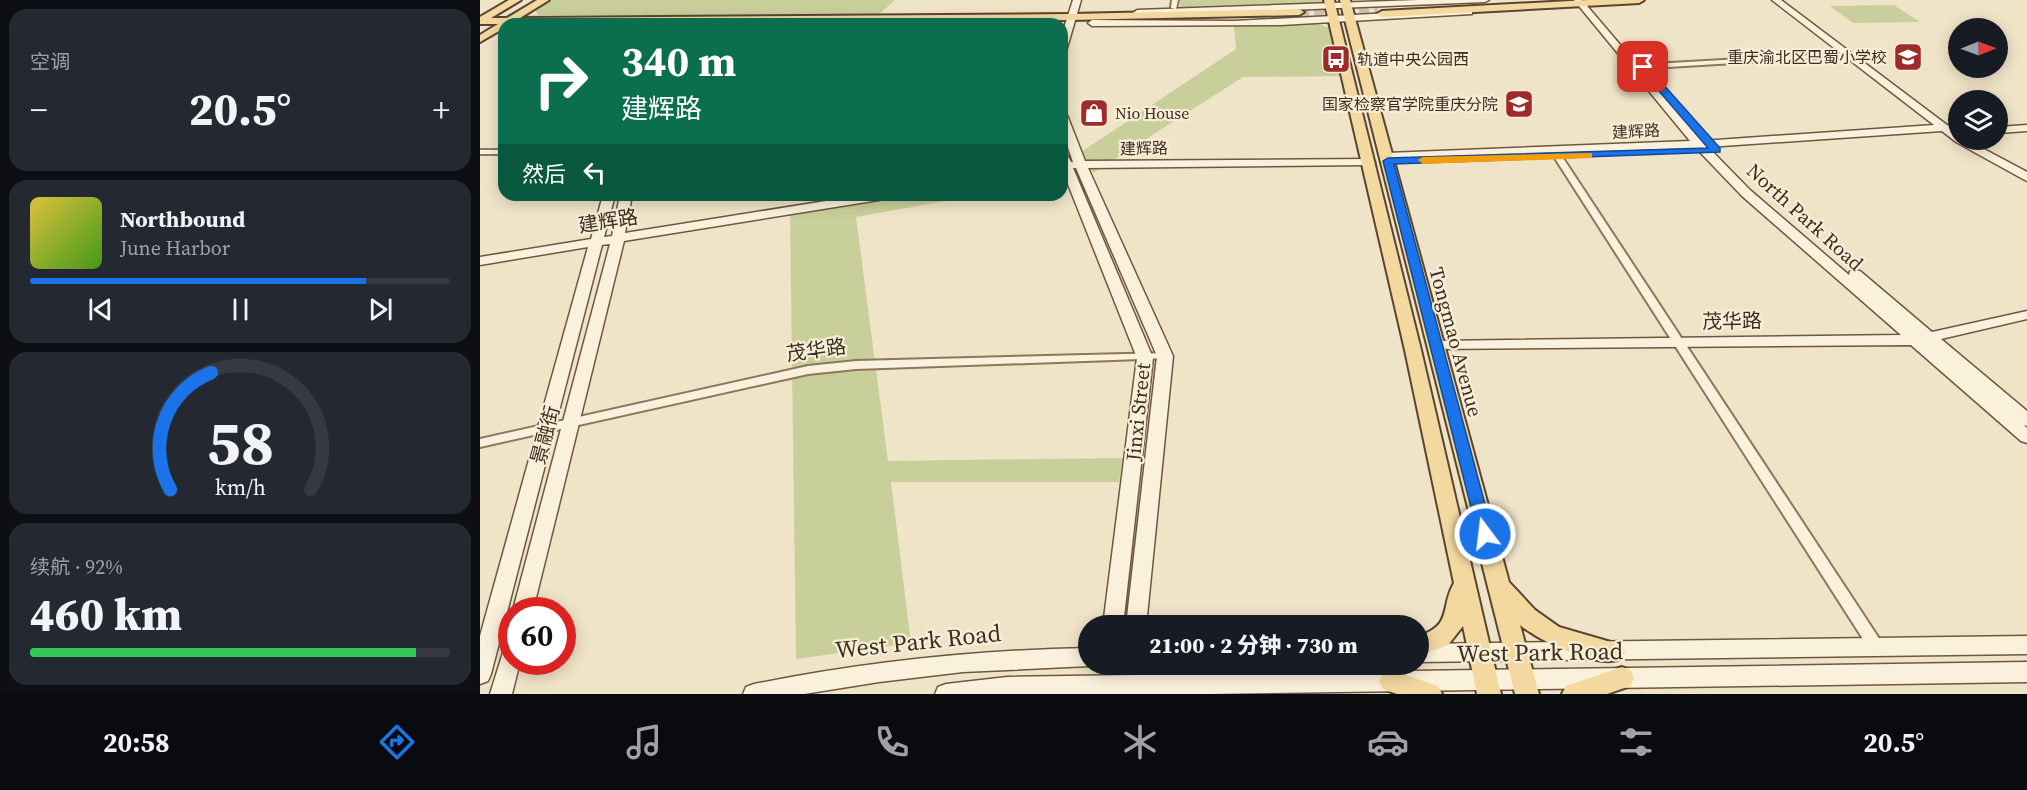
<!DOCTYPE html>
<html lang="zh">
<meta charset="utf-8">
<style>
body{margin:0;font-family:"Source Serif 4","Noto Sans SC",serif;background:#242831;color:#f1f3f6;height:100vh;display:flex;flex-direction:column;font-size:22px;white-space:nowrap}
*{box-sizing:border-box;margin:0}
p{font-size:20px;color:#9ea1a6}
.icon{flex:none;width:33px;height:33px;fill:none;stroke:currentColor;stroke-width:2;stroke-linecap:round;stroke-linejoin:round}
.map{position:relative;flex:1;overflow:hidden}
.details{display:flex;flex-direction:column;gap:9px;padding:9px;background:#0d0f14;width:480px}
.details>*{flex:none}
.hud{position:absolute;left:18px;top:18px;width:570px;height:183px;border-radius:18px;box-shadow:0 3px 15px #0003;background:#0b6e4f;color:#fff;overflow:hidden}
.needle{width:39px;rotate:89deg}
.tools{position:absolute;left:1468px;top:18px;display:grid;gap:12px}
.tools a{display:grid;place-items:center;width:60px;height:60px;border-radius:50%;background:#171b24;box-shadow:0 3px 15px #0003;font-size:30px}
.speed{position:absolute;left:18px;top:597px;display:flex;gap:12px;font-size:30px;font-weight:700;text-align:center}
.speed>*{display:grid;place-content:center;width:78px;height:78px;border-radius:50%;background:#171b24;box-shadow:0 3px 15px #0003;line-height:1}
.speed .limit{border:9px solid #d22;background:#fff;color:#111}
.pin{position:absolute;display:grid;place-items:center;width:51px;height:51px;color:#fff;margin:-26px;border-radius:12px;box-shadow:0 3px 9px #0006}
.me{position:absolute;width:66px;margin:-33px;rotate:345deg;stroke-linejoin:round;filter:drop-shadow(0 0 4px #0008)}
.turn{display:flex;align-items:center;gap:21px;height:126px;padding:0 24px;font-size:27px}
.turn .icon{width:78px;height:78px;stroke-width:2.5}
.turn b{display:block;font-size:42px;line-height:51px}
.then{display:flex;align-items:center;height:57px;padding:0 24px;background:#0003;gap:12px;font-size:22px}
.big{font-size:45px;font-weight:800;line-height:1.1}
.details .tile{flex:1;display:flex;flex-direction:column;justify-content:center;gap:9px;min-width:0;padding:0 21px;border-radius:18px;background:#242831}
.details .dial{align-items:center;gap:0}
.dial svg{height:156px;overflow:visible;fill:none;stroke:#363941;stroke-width:7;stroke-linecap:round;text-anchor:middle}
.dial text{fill:#f1f3f6;stroke:none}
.song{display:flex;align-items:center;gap:18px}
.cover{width:72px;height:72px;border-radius:9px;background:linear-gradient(135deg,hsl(50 70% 55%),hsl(100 70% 35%))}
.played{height:6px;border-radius:3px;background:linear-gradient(90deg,#1a73e8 80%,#363941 80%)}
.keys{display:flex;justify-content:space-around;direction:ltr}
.heat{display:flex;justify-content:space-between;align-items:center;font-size:33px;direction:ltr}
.charge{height:9px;border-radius:4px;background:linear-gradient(90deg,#34c759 92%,#363941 0)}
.trip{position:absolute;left:598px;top:615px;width:351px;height:60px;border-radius:30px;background:#171b24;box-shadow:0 3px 15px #0003;font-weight:800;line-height:60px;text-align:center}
.menu{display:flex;height:96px;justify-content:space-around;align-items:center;background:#090b0e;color:#9ea1a6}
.menu .icon{width:42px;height:42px}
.menu .active{color:#1a73e8}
.menu b{font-size:27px;color:#f1f3f6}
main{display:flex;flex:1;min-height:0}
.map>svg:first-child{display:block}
.green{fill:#c9cf9b}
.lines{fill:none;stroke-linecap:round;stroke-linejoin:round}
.primary-tunnel{stroke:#ccc0a6;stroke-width:10;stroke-dasharray:10 5;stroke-linecap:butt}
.street-casing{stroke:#8d765c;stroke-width:4}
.secondary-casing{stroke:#6f573f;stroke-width:3}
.primary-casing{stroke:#5b4430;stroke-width:4}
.street{fill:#faf1dc;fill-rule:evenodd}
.secondary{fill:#faf1dc;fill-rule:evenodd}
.primary{fill:#f3d9a0;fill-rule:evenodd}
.route{fill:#1a73e8;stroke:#114b97;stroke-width:1.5}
.slow{fill:#f59e0b}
.labels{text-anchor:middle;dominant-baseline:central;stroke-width:4.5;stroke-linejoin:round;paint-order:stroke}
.far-poi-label{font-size:16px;fill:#3d2e20;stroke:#f7eed8;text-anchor:end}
.far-street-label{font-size:16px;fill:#3d2e20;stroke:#f7eed8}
.street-label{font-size:20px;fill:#3d2e20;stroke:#f7eed8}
.near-street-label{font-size:24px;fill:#3d2e20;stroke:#f7eed8}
</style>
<main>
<section class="details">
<div class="tile"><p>空调</p>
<div class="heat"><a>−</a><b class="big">20.5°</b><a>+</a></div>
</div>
<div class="tile">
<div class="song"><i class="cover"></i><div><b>Northbound</b><p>June Harbor</p></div></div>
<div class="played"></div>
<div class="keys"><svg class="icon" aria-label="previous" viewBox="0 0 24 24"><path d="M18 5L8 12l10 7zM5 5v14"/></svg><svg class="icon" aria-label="pause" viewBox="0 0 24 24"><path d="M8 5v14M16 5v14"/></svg><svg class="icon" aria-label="next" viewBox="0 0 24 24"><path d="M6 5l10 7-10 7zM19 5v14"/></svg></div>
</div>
<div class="tile dial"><svg viewBox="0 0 100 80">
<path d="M14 69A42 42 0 1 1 86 69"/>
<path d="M14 69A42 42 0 0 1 35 9" stroke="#1a73e8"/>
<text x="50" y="56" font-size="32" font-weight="700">58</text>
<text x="50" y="72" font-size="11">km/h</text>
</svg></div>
<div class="tile"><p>续航 · 92%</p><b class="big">460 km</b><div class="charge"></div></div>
</section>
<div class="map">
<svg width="1547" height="694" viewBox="0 0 1547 694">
<rect width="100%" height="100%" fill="#f0e4c8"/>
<!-- green -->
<path class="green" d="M72 0H415L398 15H438L431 24H390L396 15H59L55 10Z
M700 0H842L843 3 836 5 709 9 700 7Z
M1414 5 1440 22 1373 23 1350 6Z
M834 23 850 28 863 76 763 77 613 173 601 152 756 49 754 26Z
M425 195H498L376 217 408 461 643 458 639 482H411L431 643 316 659 310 215Z"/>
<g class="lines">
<!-- primary-tunnel -->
<path class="primary-tunnel" d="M819 12 898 9"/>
<!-- street casing -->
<g class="street-casing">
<path id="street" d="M692 0H698L696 9 691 8Z
M1367 53 1369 54V56L1155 69 1152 67 1155 65Z
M0 150H24V154H0Z
M1072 150H1078L1079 152 1402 643 1404 648 1402 653 1397 655 1392 653 1071 152Z
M685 353 689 354 690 356 689 358 376 369 328 374 0 447V439L328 366 376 361Z"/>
</g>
<!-- secondary casing -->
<g class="secondary-casing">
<path id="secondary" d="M593 0H601L587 48 582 51V34Z
M938 0H1009L1005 2 657 16 653 13 657 10Z
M1094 0H1102L1222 141 1454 125 1292 0H1301L1467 125 1479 124V130L1475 131 1479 134V140H1487L1547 172V181L1543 179 1476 142 1462 131 1228 147 1270 190 1369 275 1370 271H1380L1452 332 1547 311V319L1461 339 1547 411V426L1544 425 1547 428V443L1541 441 1431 345 951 349 949 346 956 341 1421 335 1262 196 1216 148 903 158 901 156 907 153 1210 141Z
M989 9 992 10V14L801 25 612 26 608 23 612 20 754 21Z
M582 112 587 115 605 161 889 159 895 162 889 165 608 168 693 356 666 626H646L677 356 596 168H593L673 358 643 626H623L657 358 582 169V152L586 153 591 162H593L582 130Z
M1547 125V131L1518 133V127Z
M123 195H135L124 237 132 236 140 195H152L145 233 383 195H411L405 199 144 241 53 610H33L130 244 122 245 11 674 8 681 0 684V636L108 247 0 265V257L111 239Z
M1547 636V654L939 662V644Z
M32 644V662H40L32 694H10L25 646Z
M609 648V664H614L609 666 483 672 399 682 324 694H263L266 687 274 684C385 662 496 650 609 648Z
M1547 662V682L728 694H455L458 687 466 684 527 677Z"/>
</g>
<!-- primary casing -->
<g class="primary-casing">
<path id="primary" d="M29 0H41L11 18H27L57 0H69L40 18 591 14 819 9 824 12 819 15 591 20 29 24H24V28L0 42V35L18 24H0V17Z
M844 0H854L941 350 1021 694H997L983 626 968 645 939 656V636C973 625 960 607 974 583L925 350Z
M860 0H870L1029 582 1055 610 1079 627 1141 645 1145 652 1141 659C1116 669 1060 641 1040 625L1059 694H1035Z
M1109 0H1164L1159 3 902 17 897 14 902 11Z
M1142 667 1150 670 1154 678 1150 686 1127 694H1082L1086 686Z
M911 670 958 686 962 694H917L903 689 899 681 903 673Z"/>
</g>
<!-- street -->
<use href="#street" class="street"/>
<!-- secondary -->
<use href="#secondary" class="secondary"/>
<!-- primary -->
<use href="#primary" class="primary"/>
</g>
<!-- route -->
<path class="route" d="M1160 65H1166L1240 148V152L914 164 1013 534 1011 539H999L903 161 908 158 1228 148 1160 69Z"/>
<!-- slow -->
<path class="slow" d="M1108 153H1112V158L943 164 938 160 943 157Z"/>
<!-- icons -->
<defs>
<g id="school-square" transform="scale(1.5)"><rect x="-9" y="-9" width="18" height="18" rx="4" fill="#9e2a2b" stroke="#f7eed8"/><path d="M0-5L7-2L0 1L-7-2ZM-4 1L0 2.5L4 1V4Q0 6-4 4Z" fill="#fff"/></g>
<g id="bus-square" transform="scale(1.5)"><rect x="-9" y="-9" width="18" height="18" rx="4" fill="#9e2a2b" stroke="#f7eed8"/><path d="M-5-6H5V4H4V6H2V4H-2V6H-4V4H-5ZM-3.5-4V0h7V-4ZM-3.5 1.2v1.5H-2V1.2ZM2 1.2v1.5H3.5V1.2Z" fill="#fff"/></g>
<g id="university-square" transform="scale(1.5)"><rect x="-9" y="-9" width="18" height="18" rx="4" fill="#9e2a2b" stroke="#f7eed8"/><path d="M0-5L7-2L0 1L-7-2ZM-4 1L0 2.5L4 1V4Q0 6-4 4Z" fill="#fff"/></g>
<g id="shop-square" transform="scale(1.5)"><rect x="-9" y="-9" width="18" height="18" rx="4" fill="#9e2a2b" stroke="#f7eed8"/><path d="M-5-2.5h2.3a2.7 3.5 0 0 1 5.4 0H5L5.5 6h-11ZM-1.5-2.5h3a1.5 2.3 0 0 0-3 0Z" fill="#fff"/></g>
</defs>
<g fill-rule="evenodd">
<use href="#school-square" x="1428" y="57"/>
<use href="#bus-square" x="856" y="59"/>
<use href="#university-square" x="1039" y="104"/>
<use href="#shop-square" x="614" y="113"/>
</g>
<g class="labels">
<!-- far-poi labels -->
<g class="far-poi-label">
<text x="1407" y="57">重庆渝北区巴蜀小学校</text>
<text x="877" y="59" text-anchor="start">轨道中央公园西</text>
<text x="1018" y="104">国家检察官学院重庆分院</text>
<text x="635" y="113" text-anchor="start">Nio House</text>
</g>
<!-- far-street labels -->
<g class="far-street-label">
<text transform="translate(1156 131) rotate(-3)">建辉路</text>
<text transform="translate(664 148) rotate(-1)">建辉路</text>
</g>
<!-- street labels -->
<g class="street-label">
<text transform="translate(1325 217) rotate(42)">North Park Road</text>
<text transform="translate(128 221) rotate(-9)">建辉路</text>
<text transform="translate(1252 321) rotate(-1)">茂华路</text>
<text transform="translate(976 342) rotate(75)">Tongmao Avenue</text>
<text transform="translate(336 350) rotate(-8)">茂华路</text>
<text transform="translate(658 412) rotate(-84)">Jinxi Street</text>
<text transform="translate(65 435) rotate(-75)">景融街</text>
</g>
<!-- near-street labels -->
<g class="near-street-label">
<text transform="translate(438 641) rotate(-6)">West Park Road</text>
<text transform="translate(1060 652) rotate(-1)">West Park Road</text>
</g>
</g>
</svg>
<div class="tools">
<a><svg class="needle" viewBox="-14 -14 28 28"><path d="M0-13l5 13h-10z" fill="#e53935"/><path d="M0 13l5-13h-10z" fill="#9ea1a6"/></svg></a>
<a><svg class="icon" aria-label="layers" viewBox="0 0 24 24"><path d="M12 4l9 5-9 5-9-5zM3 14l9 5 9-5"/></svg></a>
</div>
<div class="speed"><div class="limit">60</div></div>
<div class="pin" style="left:1163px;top:67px;background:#d93025"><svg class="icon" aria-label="arrive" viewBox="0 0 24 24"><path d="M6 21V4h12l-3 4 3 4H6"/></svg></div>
<svg class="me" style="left:1005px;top:534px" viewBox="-20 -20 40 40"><circle r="17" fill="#1a73e8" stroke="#fff" stroke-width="3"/><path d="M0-11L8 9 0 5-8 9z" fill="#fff"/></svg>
<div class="trip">21:00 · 2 分钟 · 730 m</div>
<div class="hud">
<div class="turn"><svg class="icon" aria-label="right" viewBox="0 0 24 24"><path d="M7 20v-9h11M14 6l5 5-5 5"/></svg><div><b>340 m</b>建辉路</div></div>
<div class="then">然后<svg class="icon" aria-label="left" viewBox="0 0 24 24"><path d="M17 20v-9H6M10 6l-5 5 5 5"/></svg></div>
</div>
</div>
</main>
<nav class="menu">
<b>20:58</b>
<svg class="icon active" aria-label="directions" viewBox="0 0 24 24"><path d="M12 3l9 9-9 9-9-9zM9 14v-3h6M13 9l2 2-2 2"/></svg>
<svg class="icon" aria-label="music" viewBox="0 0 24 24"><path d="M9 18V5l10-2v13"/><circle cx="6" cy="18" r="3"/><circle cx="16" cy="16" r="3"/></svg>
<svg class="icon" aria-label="phone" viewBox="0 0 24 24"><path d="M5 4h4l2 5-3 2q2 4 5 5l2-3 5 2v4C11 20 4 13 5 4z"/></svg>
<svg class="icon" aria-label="climate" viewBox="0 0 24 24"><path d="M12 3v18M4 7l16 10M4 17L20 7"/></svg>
<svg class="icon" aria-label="car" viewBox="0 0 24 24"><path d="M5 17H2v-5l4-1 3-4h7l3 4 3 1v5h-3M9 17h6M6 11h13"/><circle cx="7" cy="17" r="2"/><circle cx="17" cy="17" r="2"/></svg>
<svg class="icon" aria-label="filters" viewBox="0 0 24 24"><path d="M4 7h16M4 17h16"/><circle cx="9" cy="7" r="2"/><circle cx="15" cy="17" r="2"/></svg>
<b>20.5°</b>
</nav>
